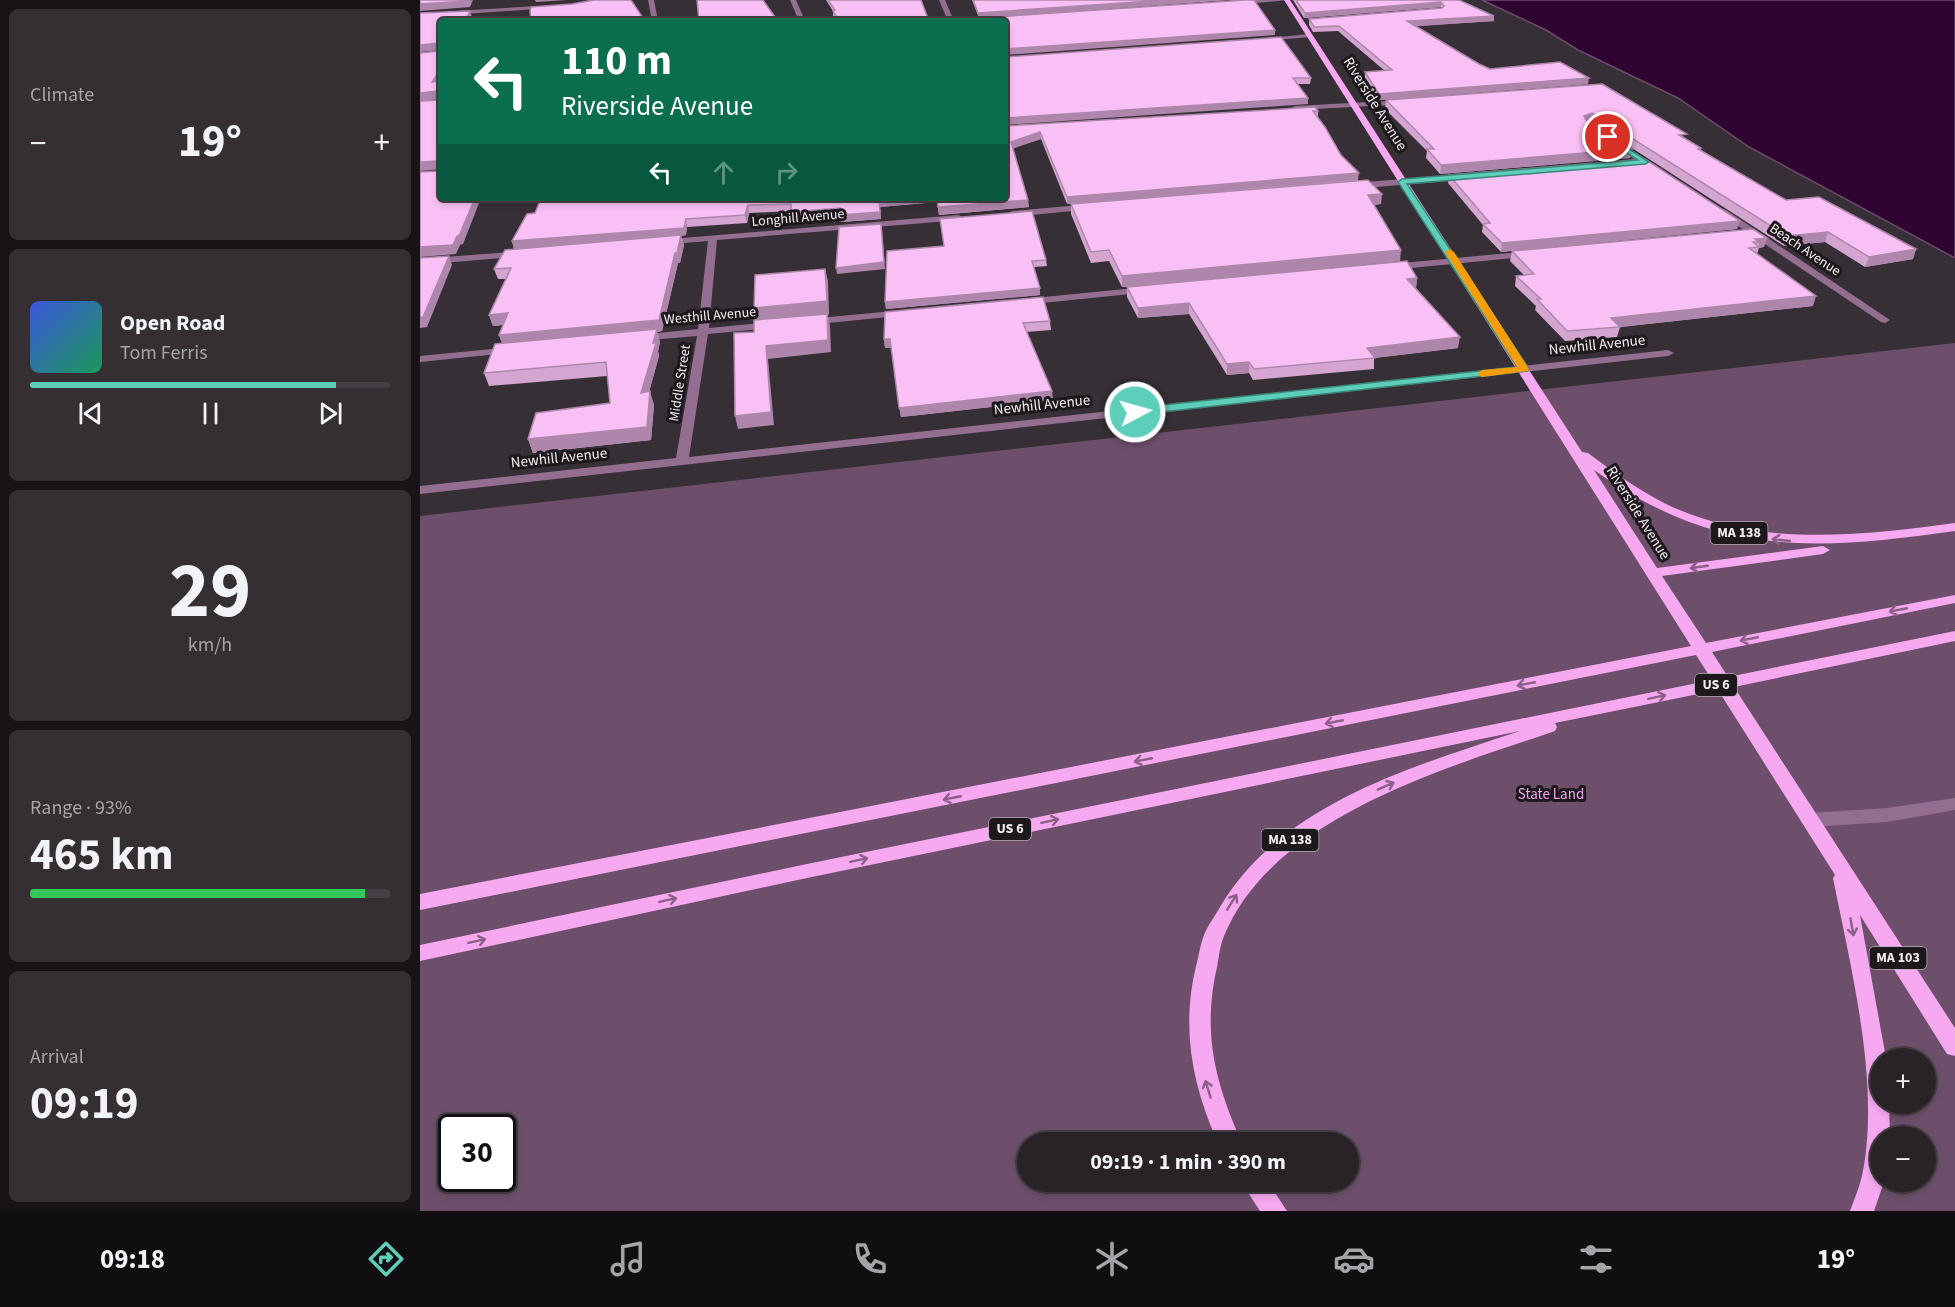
<!DOCTYPE html>
<meta charset="utf-8">
<style>
body{margin:0;font-family:"Source Sans 3",sans-serif;background:#352f34;color:#f1f3f6;height:100vh;display:flex;flex-direction:column;font-size:22px;white-space:nowrap}
*{box-sizing:border-box;margin:0}
p{font-size:20px;color:#a5a4a8}
.icon{flex:none;width:33px;height:33px;fill:none;stroke:currentColor;stroke-width:2;stroke-linecap:round;stroke-linejoin:round}
.map{position:relative;flex:1;overflow:hidden}
.panel{display:flex;flex-direction:column;gap:9px;padding:9px;background:#171316;width:420px}
.panel>*{flex:none}
.top-card{position:absolute;left:18px;top:18px;width:570px;height:183px;border-radius:6px;box-shadow:0 3px 9px #0003,0 0 0 2px #454045;background:#0b6e4f;color:#fff;overflow:hidden}
.controls{position:absolute;left:1450px;top:1048px;display:grid;gap:12px}
.controls a{display:grid;place-items:center;width:66px;height:66px;border-radius:50%;background:#292328;box-shadow:0 3px 9px #0003,0 0 0 2px #454045;font-size:30px}
.speed{position:absolute;left:18px;top:1114px;display:flex;gap:12px;font-size:30px;font-weight:700;text-align:center}
.speed>*{display:grid;place-content:center;width:78px;height:78px;border-radius:50%;background:#292328;box-shadow:0 3px 9px #0003,0 0 0 2px #454045;line-height:1}
.speed .limit{border:3px solid #111;border-radius:9px;background:#fff;color:#111}
.pin{position:absolute;display:grid;place-items:center;width:51px;height:51px;color:#fff;margin:-26px;border:3px solid #fff;border-radius:50%;box-shadow:0 2px 6px #0007}
.me{position:absolute;width:66px;margin:-33px;rotate:84deg;stroke-linejoin:round;filter:drop-shadow(0 0 4px #0008)}
.turn{display:flex;align-items:center;gap:21px;height:126px;padding:0 24px;font-size:27px}
.turn .icon{width:78px;height:78px;stroke-width:2.5}
.turn b{display:block;font-size:42px;line-height:51px}
.lanes{display:flex;align-items:center;height:57px;padding:0 24px;background:#0003;justify-content:center;gap:30px;direction:ltr}
.lanes .off{opacity:.35}
.big{font-size:45px;font-weight:700;line-height:1.1}
.panel .card{flex:1;display:flex;flex-direction:column;justify-content:center;gap:9px;min-width:0;padding:0 21px;border-radius:9px;background:#352f34}
.panel .dial{align-items:center;gap:0}
.dial b{font-size:78px;line-height:1}
.song{display:flex;align-items:center;gap:18px}
.cover{width:72px;height:72px;border-radius:9px;background:linear-gradient(135deg,hsl(230 70% 55%),hsl(150 70% 35%))}
.played{height:6px;border-radius:3px;background:linear-gradient(90deg,#5dceb9 85%,#454045 85%)}
.keys{display:flex;justify-content:space-around;direction:ltr}
.heat{display:flex;justify-content:space-between;align-items:center;font-size:33px;direction:ltr}
.charge{height:9px;border-radius:4px;background:linear-gradient(90deg,#34c759 93%,#454045 0)}
.trip{position:absolute;left:597px;top:1132px;width:342px;height:60px;border-radius:30px;background:#292328;box-shadow:0 3px 9px #0003,0 0 0 2px #454045;font-weight:700;line-height:60px;text-align:center}
.tabs{display:flex;height:96px;justify-content:space-around;align-items:center;background:#100e10;color:#a5a4a8}
.tabs .icon{width:42px;height:42px}
.tabs .selected{color:#5dceb9}
.tabs b{font-size:27px;color:#f1f3f6}
main{display:flex;flex:1;min-height:0}
.map>svg:first-child{display:block}
.green{fill:#6d4f6b;fill-rule:evenodd}
.water{fill:#300430;stroke:#6b4a6a;stroke-width:1.5}
.lines{fill:none;stroke-linecap:round;stroke-linejoin:round}
.minor{fill:#946e91;fill-rule:evenodd}
.major{fill:#f6a8f1;fill-rule:evenodd}
.wall{fill:#d5a5d2}
.shaded-wall{fill:#ae86ab}
.building{fill:#f8c0f4;stroke:#ae86ab;stroke-width:1.5}
.oneway{stroke:#896086}
.route{fill:#5dceb9;stroke:#3c8678;stroke-width:1.5}
.slow{fill:#f59e0b}
.labels{text-anchor:middle;dominant-baseline:central;stroke-width:6;stroke-linejoin:round;paint-order:stroke}
.far-street-label{font-size:14px;fill:#f4eef3;stroke:#1c181c}
.shield{fill:#1c181c;stroke:#b3aeb2;stroke-width:1.5}
.shield-label{font-size:14px;font-weight:bold;fill:#f4eef3}
.street-label{font-size:15px;fill:#f4eef3;stroke:#1c181c}
.park-label{font-size:15px;fill:#eea5e9;stroke:#1c181c}
</style>
<main>
<section class="panel">
<div class="card"><p>Climate</p>
<div class="heat"><a>−</a><b class="big">19°</b><a>+</a></div>
</div>
<div class="card">
<div class="song"><i class="cover"></i><div><b>Open Road</b><p>Tom Ferris</p></div></div>
<div class="played"></div>
<div class="keys"><svg class="icon" aria-label="previous" viewBox="0 0 24 24"><path d="M18 5L8 12l10 7zM5 5v14"/></svg><svg class="icon" aria-label="pause" viewBox="0 0 24 24"><path d="M8 5v14M16 5v14"/></svg><svg class="icon" aria-label="next" viewBox="0 0 24 24"><path d="M6 5l10 7-10 7zM19 5v14"/></svg></div>
</div>
<div class="card dial"><b>29</b><p>km/h</p></div>
<div class="card"><p>Range · 93%</p><b class="big">465 km</b><div class="charge"></div></div>
<div class="card"><p>Arrival</p><b class="big">09:19</b></div>
</section>
<div class="map">
<svg width="1535" height="1211" viewBox="0 0 1535 1211">
<rect width="100%" height="100%" fill="#372f36"/>
<!-- green -->
<path class="green" d="M1535 343V1211H0V516ZM1461 1059H1506V1104H1461ZM32 1128H82V1179H32ZM1461 1137H1506V1182H1461ZM608 1143H928V1182H608Z"/>
<!-- water -->
<path class="water" d="M1062 0H1535V258L1329 147 1258 98 1158 50 1126 30Z"/>
<g class="lines">
<!-- minor -->
<path class="minor" d="M228 0H234L238 21H232Z
M370 0H376L385 21H379Z
M519 0H525L534 21H528Z
M836 0H868L815 5 812 3Z
M134 5 132 8 0 17V13Z
M583 18 581 21H545L548 19Z
M889 34 891 37 842 41 839 39Z
M986 100 989 104 875 110 871 108 875 106Z
M1191 140H1197L1241 170 1234 172 1191 144Z
M1047 174 1051 177 1050 179 933 189 929 186 933 183Z
M670 204 673 205V209L592 217 587 214 592 211Z
M1303 209 1306 210 1470 320 1465 323 1461 322 1300 214 1298 212Z
M538 215 541 216V220L297 240 289 328 352 322 357 325 352 328 288 334 269 457 1248 350 1254 353 1248 356 0 494V486L256 458 277 336 218 341 213 338 218 335 278 329 288 241 242 245 239 244V240Z
M102 251 107 254 105 256 0 265V259Z
M1111 251 1116 254 1114 256 971 270 966 267 971 264Z
M726 287 731 290 730 292 603 305 598 302 603 299Z
M484 310 488 311V315L388 325 383 322 388 319Z
M93 347 99 350 97 352 0 362V356Z
M1535 798V810L1467 822 1391 827 1385 825 1382 820 1385 815 1391 813 1467 808Z"/>
<!-- major -->
<path class="major" d="M864 0H870L1162 452 1168 453C1192 471 1217 489 1244 503 1336 548 1437 536 1535 523V531C1393 551 1296 557 1174 470L1237 568 1403 546 1410 550 1403 554 1242 576 1286 643 1535 595V603L1292 652 1308 677 1535 631V641L1314 687 1535 1028V1056L1527 1054 1440 915 1464 1047 1466 1059H1461V1104H1469L1470 1137H1461V1182H1464L1454 1211H1430C1434 1200 1439 1188 1442 1176 1461 1085 1431 969 1413 878L1415 875 1298 690 1135 723 1137 727 1135 731C1024 769 853 817 804 936 800 945 799 957 797 967 782 1032 795 1083 822 1143H798C772 1085 761 1028 776 966 779 956 780 945 784 935 788 925 795 916 800 907 862 803 992 767 1100 731L387 878 0 961V945L387 864 1292 680 1276 655 0 910V894L1271 646Z
M821 1182H848L867 1211H840Z"/>
</g>
<!-- wall -->
<path class="wall" d="M406 0H501L509 21H416L413 16V11Z
M552 0H807L559 18Z
M873 0H1039L1074 21 995 26 1059 64 1070 69 1168 84 959 100 945 78V72L965 71 918 31 893 32 889 25V19L1022 8 1021 7 884 18Z
M585 57 891 78 890 84H878L888 104Z
M1182 84 1281 148V150L1366 200 1496 249 1493 259 1445 267 1405 242 1364 246 1170 121 1169 122 1212 149 1210 158 1020 174 1006 158 1007 151 965 109 966 100Z
M898 111V118L921 155 938 180 961 204 954 205 980 261 702 287 689 261 671 263 651 214V204H647L621 139 593 148 609 207 519 215 517 202 460 207 461 219 421 222 420 216 372 220 371 211 329 213 327 223 267 227 266 235 261 236 264 245 260 263H258L242 331 237 332 240 342 238 351 239 356 229 392 234 405 231 440 113 453 108 439 190 403 187 376 69 386 64 373 82 343 79 335 83 325 73 326 69 315 86 279H78L74 269 94 249 92 241 115 213 585 126Z
M1029 175 1317 229 1081 252 1062 232 1063 225 1028 183Z
M1333 229 1344 247 1339 248 1337 254 1393 306 1200 327 1197 337 1145 341 1115 310 1116 306 1095 286 1096 276 1104 275 1090 261 1092 251Z
M523 246 626 260 627 266 614 267 620 295 466 309 465 302Z
M997 278 996 288 1038 348 954 358V369L833 380 829 373 807 375 769 314 718 318 707 297V287Z
M465 312 630 321 631 330 606 332 633 400 481 417 471 348H465L464 339Z"/>
<!-- shaded-wall -->
<path class="shaded-wall" d="M53 0 50 7 0 11V4Z
M115 0H146L116 2Z
M746 0H807L559 18 558 13Z
M1021 2V7L884 18 885 13Z
M50 11 52 17 50 21H45Z
M1074 16V21L986 27 987 21Z
M855 30V35L585 55V49Z
M19 43 21 50 0 52V45Z
M21 69V79L14 89 12 82Z
M1169 78 1168 84 959 100V94Z
M18 91 21 99 0 101V93Z
M888 98V104L585 125V118Z
M1172 113 1170 121 1163 124 1164 116Z
M620 132 621 139 592 149 591 142Z
M1212 149 1210 158 1020 174 1021 165Z
M18 161 21 169 0 171V162Z
M939 173 938 180 647 204V197Z
M962 194 961 204 947 205 948 195Z
M55 198H61L43 244 40 245 36 254 0 257V247Z
M475 198H517V202L460 207 461 219 421 222 420 216 372 220 371 212 420 208 459 199Z
M608 200 609 207 519 215 518 207Z
M328 205 329 213 327 223 325 215Z
M266 219 267 227 266 235 261 236 264 245 260 263H258L242 331 237 332 240 342 238 351 239 356 225 406 221 393 234 348 83 346 79 335 239 320 94 249 92 241Z
M1320 221 1317 229 1081 252 1082 243Z
M462 230 465 269 417 274 416 268Z
M1408 232 1405 242 1364 246 1367 236Z
M1347 238 1344 247H1338L1339 242 1335 239Z
M1496 249 1493 259 1445 267 1449 257Z
M981 250 980 261 702 287V276Z
M29 256 32 265 7 327 0 328V318Z
M405 269 408 281 409 314 408 315 410 326 411 352 348 359 354 425 318 429 315 416 337 321 334 308Z
M997 278 996 289 987 279Z
M620 288V295L466 309 465 302Z
M1396 296 1393 306 1200 327 1191 318Z
M769 303V314L718 318V308Z
M88 313 91 324 73 326 69 315Z
M1040 337 1038 348 946 359 947 348Z
M464 339H470L471 348H465Z
M829 362V373L807 375V364Z
M230 391 234 405 231 440 113 453 108 439Z
M632 391 633 400 481 417 479 408Z"/>
<!-- building -->
<path class="building" d="M0 0H49L48 1 0 4Z
M174 0H211L225 21H111L110 11 111 7 152 4Z
M277 0H343L355 17 354 21H279Z
M408 0H501L509 21H419L413 11 415 10Z
M553 0H746L558 13Z
M825 0H834L855 30 585 49V21H561L560 18Z
M876 0H1039L1074 16 987 21 1059 64 1070 69 1140 62 1169 78 959 94 945 72 972 70 919 26 894 27 889 19 1022 8 1024 6 1021 2 885 13Z
M50 11 45 21H21V45L19 43 0 45V13Z
M861 37 891 78H873L888 98 585 118V57Z
M21 46V69L12 82 21 81V198H55L39 236H37L33 245 0 247V172L18 171 20 163 18 161 0 162V101L19 100 21 94 18 91 0 93V53L19 51Z
M1182 84 1267 134 1259 135 1281 148 1278 149 1366 200 1399 197 1496 249 1449 257 1408 232 1367 236 1172 113 1164 116 1166 120 1212 149 1021 165 1007 149H1014L966 100Z
M895 107 898 111H893L905 127 921 155 939 173 647 197 620 132 591 142 608 200 518 207 517 198H585V126Z
M1225 159 1320 221 1082 243 1063 224 1070 223 1029 175Z
M948 180 962 194 948 195 981 250 702 276 689 250 671 252 651 204Z
M121 198H475L459 199 460 212 420 215V208L371 212V204L328 205 325 215 266 219 264 228 92 241 107 214 115 213Z
M612 211 626 260 612 261 620 288 465 302 467 251 524 246 520 219Z
M461 224 464 262 416 268 419 227Z
M1333 229 1347 238 1335 239 1339 242H1333L1339 247 1329 248 1396 296 1191 318 1200 327 1147 331 1117 299H1121L1096 276 1114 274 1092 251Z
M261 235 257 253H255L239 320 79 335 88 313 69 315 91 268 74 269 85 250Z
M29 256 3 317 0 318V258Z
M987 261 997 278 987 279 1040 337 947 348 955 358 834 369 829 362 807 364 769 303 718 308 707 287Z
M405 269 407 301 334 308 335 275Z
M623 297 630 321 603 323 632 391 479 408 470 339H464L465 312Z
M407 314 408 340 346 346 351 412 315 416 314 333 334 332V320Z
M237 329 233 343H236L221 393 230 391 227 427 108 439 116 413 190 403 186 362 64 373 75 344Z"/>
<!-- one-way arrows -->
<defs><path id="oneway-shaft" d="M-6 0H5M1.5-3L5.5 0L1.5 3" fill="none" stroke-width="1.6" stroke-linecap="round" stroke-linejoin="round" transform="scale(1.5)"/></defs>
<g class="oneway">
<use href="#oneway-shaft" transform="translate(1361 540) rotate(-174)"/>
<use href="#oneway-shaft" transform="translate(1279 567) rotate(172)"/>
<use href="#oneway-shaft" transform="translate(1478 610) rotate(169)"/>
<use href="#oneway-shaft" transform="translate(1329 639) rotate(169)"/>
<use href="#oneway-shaft" transform="translate(1106 684) rotate(169)"/>
<use href="#oneway-shaft" transform="translate(1237 697) rotate(-12)"/>
<use href="#oneway-shaft" transform="translate(914 722) rotate(169)"/>
<use href="#oneway-shaft" transform="translate(723 760) rotate(169)"/>
<use href="#oneway-shaft" transform="translate(966 786) rotate(-24)"/>
<use href="#oneway-shaft" transform="translate(532 798) rotate(169)"/>
<use href="#oneway-shaft" transform="translate(630 821) rotate(-12)"/>
<use href="#oneway-shaft" transform="translate(439 860) rotate(-12)"/>
<use href="#oneway-shaft" transform="translate(248 900) rotate(-12)"/>
<use href="#oneway-shaft" transform="translate(812 902) rotate(-58)"/>
<use href="#oneway-shaft" transform="translate(1432 927) rotate(80)"/>
<use href="#oneway-shaft" transform="translate(57 941) rotate(-12)"/>
<use href="#oneway-shaft" transform="translate(788 1089) rotate(-107)"/>
</g>
<!-- route -->
<path class="route" d="M1188 135 1229 162 1225 164 987 184 1109 369 1108 371 715 415 710 412 715 408 1097 367 978 182 982 179 1218 160 1185 139Z"/>
<!-- slow -->
<path class="slow" d="M1029 249 1034 252 1109 369 1108 371 1062 377 1057 374 1062 370 1097 367 1025 252Z"/>
<g class="labels">
<!-- far-street labels -->
<g class="far-street-label">
<text transform="translate(378 218) rotate(-5)">Longhill Avenue</text>
<text transform="translate(1385 250) rotate(34)">Beach Avenue</text>
<text transform="translate(290 316) rotate(-5)">Westhill Avenue</text>
<text transform="translate(260 383) rotate(-81)">Middle Street</text>
</g>
<!-- shield labels -->
<g class="shield">
<rect x="1290.5" y="522" width="57" height="22" rx="4.5"/>
<rect x="1275" y="674" width="42" height="22" rx="4.5"/>
<rect x="569" y="818" width="42" height="22" rx="4.5"/>
<rect x="841.5" y="829" width="57" height="22" rx="4.5"/>
<rect x="1449.5" y="947" width="57" height="22" rx="4.5"/>
</g>
<g class="shield-label">
<text x="1319" y="533">MA 138</text>
<text x="1296" y="685">US 6</text>
<text x="590" y="829">US 6</text>
<text x="870" y="840">MA 138</text>
<text x="1478" y="958">MA 103</text>
</g>
<!-- street labels -->
<g class="street-label">
<text transform="translate(955 104) rotate(58)">Riverside Avenue</text>
<text transform="translate(1177 345) rotate(-6)">Newhill Avenue</text>
<text transform="translate(622 405) rotate(-6)">Newhill Avenue</text>
<text transform="translate(139 458) rotate(-6)">Newhill Avenue</text>
<text transform="translate(1218 513) rotate(58)">Riverside Avenue</text>
</g>
<!-- park labels -->
<g class="park-label">
<text x="1131" y="794">State Land</text>
</g>
</g>
</svg>
<div class="controls">
<a>+</a>
<a>−</a>
</div>
<div class="speed"><div class="limit">30</div></div>
<div class="pin" style="left:1188px;top:137px;background:#d93025"><svg class="icon" aria-label="arrive" viewBox="0 0 24 24"><path d="M6 21V4h12l-3 4 3 4H6"/></svg></div>
<svg class="me" style="left:715px;top:412px" viewBox="-20 -20 40 40"><circle r="17" fill="#5dceb9" stroke="#fff" stroke-width="3"/><path d="M0-11L8 9 0 5-8 9z" fill="#fff"/></svg>
<div class="trip">09:19 · 1 min · 390 m</div>
<div class="top-card">
<div class="turn"><svg class="icon" aria-label="left" viewBox="0 0 24 24"><path d="M17 20v-9H6M10 6l-5 5 5 5"/></svg><div><b>110 m</b>Riverside Avenue</div></div>
<div class="lanes"><svg class="icon" aria-label="left" viewBox="0 0 24 24"><path d="M17 20v-9H6M10 6l-5 5 5 5"/></svg><svg class="icon off" aria-label="ahead" viewBox="0 0 24 24"><path d="M12 20V5M6 11l6-6 6 6"/></svg><svg class="icon off" aria-label="right" viewBox="0 0 24 24"><path d="M7 20v-9h11M14 6l5 5-5 5"/></svg></div>
</div>
</div>
</main>
<nav class="tabs">
<b>09:18</b>
<svg class="icon selected" aria-label="directions" viewBox="0 0 24 24"><path d="M12 3l9 9-9 9-9-9zM9 14v-3h6M13 9l2 2-2 2"/></svg>
<svg class="icon" aria-label="music" viewBox="0 0 24 24"><path d="M9 18V5l10-2v13"/><circle cx="6" cy="18" r="3"/><circle cx="16" cy="16" r="3"/></svg>
<svg class="icon" aria-label="phone" viewBox="0 0 24 24"><path d="M5 4h4l2 5-3 2q2 4 5 5l2-3 5 2v4C11 20 4 13 5 4z"/></svg>
<svg class="icon" aria-label="climate" viewBox="0 0 24 24"><path d="M12 3v18M4 7l16 10M4 17L20 7"/></svg>
<svg class="icon" aria-label="car" viewBox="0 0 24 24"><path d="M5 17H2v-5l4-1 3-4h7l3 4 3 1v5h-3M9 17h6M6 11h13"/><circle cx="7" cy="17" r="2"/><circle cx="17" cy="17" r="2"/></svg>
<svg class="icon" aria-label="filters" viewBox="0 0 24 24"><path d="M4 7h16M4 17h16"/><circle cx="9" cy="7" r="2"/><circle cx="15" cy="17" r="2"/></svg>
<b>19°</b>
</nav>
